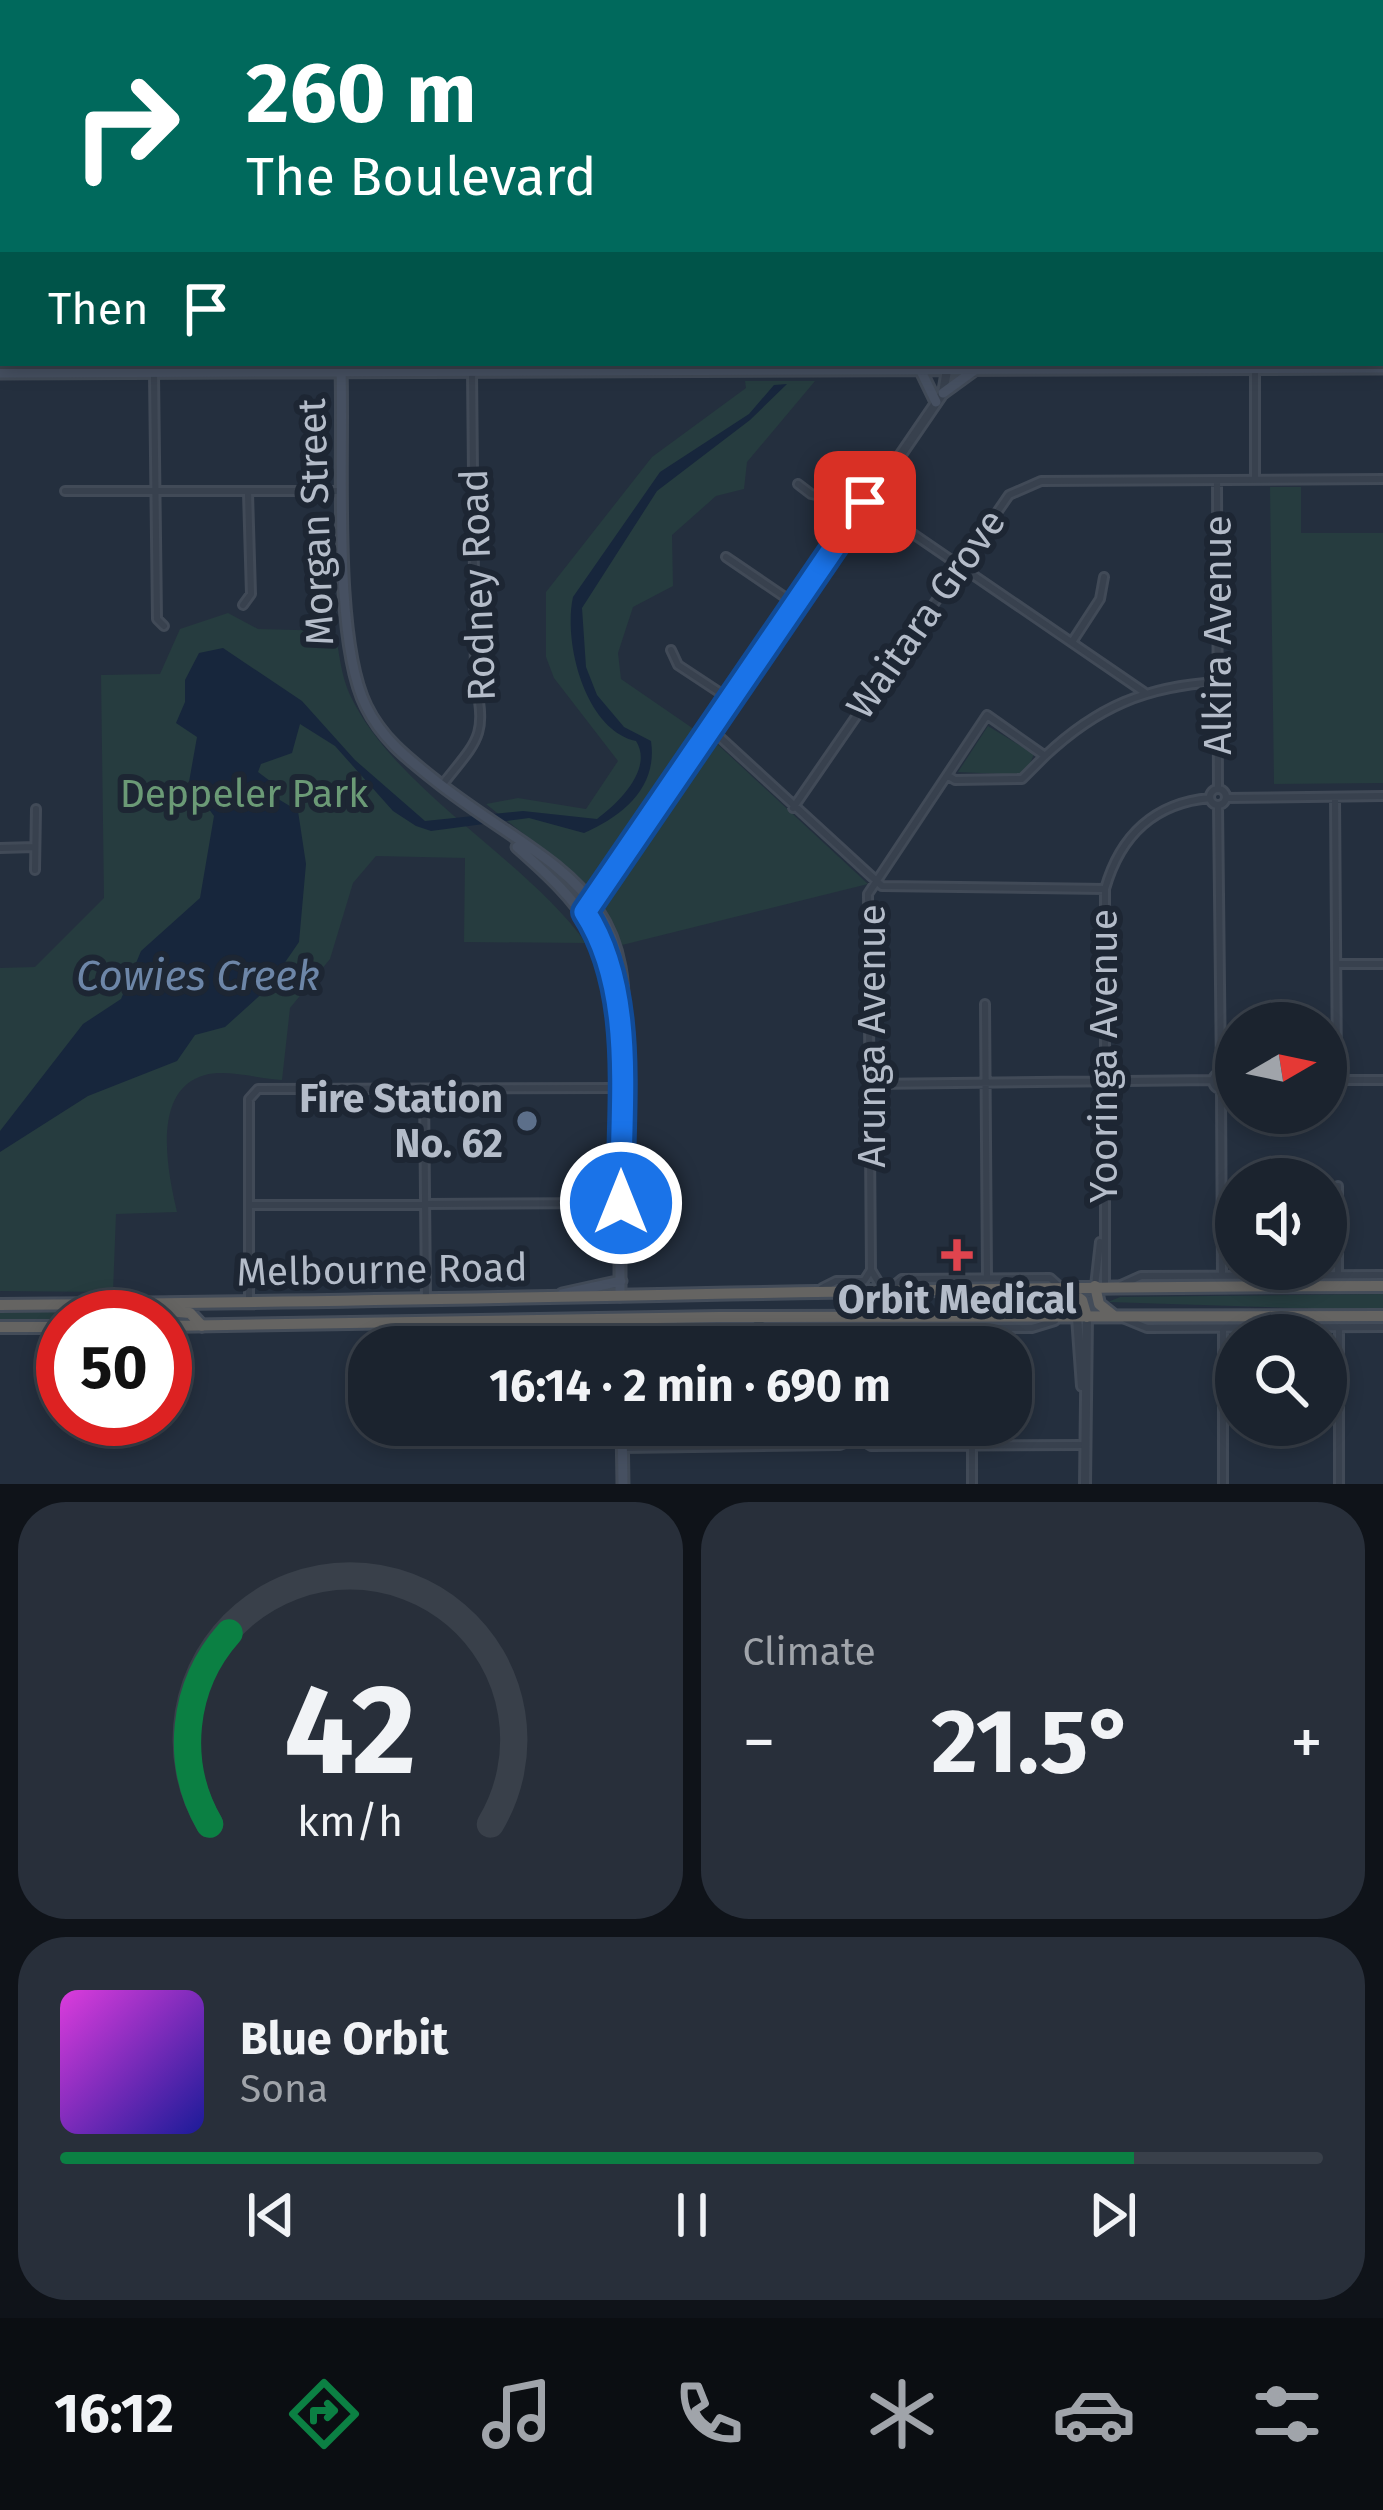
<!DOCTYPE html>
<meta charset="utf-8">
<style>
body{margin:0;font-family:"Fira Sans",sans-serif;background:#282f3a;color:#f1f3f6;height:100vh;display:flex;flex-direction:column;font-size:45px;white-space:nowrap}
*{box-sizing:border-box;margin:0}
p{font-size:39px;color:#a0a4aa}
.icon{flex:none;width:66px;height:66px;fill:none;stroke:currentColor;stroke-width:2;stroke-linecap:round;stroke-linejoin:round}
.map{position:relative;height:1484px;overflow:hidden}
.side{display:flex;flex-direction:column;gap:18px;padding:18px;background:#0f1319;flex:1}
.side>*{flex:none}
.top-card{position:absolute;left:0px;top:0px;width:1383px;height:366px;box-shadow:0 6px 18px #0003,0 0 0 3px #39404a;background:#00695c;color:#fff;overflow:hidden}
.needle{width:78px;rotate:81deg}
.buttons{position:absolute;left:1215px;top:1002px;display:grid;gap:24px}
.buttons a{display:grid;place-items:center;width:132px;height:132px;border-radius:50%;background:#1b232e;box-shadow:0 6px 18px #0003,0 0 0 3px #39404a;font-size:60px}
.speed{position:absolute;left:36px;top:1290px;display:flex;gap:24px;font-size:60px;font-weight:700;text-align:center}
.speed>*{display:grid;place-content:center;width:156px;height:156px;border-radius:50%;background:#1b232e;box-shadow:0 6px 18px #0003,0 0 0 3px #39404a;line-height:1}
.speed .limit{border:18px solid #d22;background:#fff;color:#111}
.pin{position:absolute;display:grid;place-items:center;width:102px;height:102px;color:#fff;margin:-51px;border-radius:24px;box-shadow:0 6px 18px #0006}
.me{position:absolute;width:132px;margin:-66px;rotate:0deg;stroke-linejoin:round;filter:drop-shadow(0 0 9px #0008)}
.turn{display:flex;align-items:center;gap:42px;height:252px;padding:0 48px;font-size:54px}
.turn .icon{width:156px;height:156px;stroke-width:2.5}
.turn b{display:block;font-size:84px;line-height:102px}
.then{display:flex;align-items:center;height:114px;padding:0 48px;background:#0003;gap:24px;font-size:45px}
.big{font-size:90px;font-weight:700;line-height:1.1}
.side .card{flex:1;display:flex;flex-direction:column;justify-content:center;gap:18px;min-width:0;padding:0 42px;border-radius:48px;background:#282f3a}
.side .dial{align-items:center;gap:0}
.dial svg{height:312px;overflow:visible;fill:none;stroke:#39404a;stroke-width:7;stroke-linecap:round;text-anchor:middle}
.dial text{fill:#f1f3f6;stroke:none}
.song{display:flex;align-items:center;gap:36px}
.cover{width:144px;height:144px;border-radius:18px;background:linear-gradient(135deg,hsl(300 70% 55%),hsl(240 70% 35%))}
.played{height:12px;border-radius:6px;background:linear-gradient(90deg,#0b8043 85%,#39404a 85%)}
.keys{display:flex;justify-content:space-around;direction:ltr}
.heat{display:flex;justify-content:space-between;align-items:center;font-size:66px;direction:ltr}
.side .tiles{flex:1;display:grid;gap:18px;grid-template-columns:1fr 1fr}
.card:last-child{grid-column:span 2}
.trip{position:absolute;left:348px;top:1326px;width:684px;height:120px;border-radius:48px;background:#1b232e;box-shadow:0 6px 18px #0003,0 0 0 3px #39404a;font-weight:700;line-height:120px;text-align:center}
.dock{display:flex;height:192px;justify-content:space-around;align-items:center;background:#0b0e12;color:#a0a4aa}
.dock .icon{width:84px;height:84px}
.dock .active{color:#0b8043}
.dock b{font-size:54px;color:#f1f3f6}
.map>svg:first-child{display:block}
.green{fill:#263c3f}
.water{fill:#17263c}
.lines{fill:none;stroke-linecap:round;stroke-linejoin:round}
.minor-casing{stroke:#414a57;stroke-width:12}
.tertiary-casing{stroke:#414a57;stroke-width:14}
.secondary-casing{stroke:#414a57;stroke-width:15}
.trunk-casing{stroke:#434c59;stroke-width:16}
.minor{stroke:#38414e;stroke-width:6}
.tertiary{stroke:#38414e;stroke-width:8}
.secondary{stroke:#465061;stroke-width:9}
.trunk{stroke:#656462;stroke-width:10}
.rail{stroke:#5a6575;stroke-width:3;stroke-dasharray:12 12;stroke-linecap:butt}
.route-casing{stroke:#114b97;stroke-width:30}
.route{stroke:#1a73e8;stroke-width:21}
.service-dot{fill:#5c6f8a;stroke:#1d2633;stroke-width:4.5}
.health-dot{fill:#e0444e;stroke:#1d2633;stroke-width:4.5}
.labels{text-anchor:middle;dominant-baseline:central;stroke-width:12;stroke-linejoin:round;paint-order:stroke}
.street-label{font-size:39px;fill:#b4bcc9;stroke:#1d2633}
.park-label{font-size:39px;fill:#6b9a76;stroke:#1d2633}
.poi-label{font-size:39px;font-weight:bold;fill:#b4bcc9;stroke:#1d2633;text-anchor:end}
.water-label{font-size:42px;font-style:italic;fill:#6d86a8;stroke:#1d2633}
</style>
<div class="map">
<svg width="1383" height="1484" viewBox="0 0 1383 1484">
<rect width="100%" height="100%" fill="#242f3e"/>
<!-- green -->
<path class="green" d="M745 381H815L747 462 744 489 716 496 672 535 673 586 633 607 618 653 621 679 701 734 601 882 590 887 486 804 518 798 586 809 618 761 554 678 546 657V592L652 457 746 388Z
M1270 487H1301V533H1383V783L1274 784Z
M228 613 258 629 335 631C339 651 341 676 350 695 395 790 525 858 586 943L464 942 465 858 376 856 353 883 330 959 290 1008 282 1080C261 1079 226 1069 205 1075 150 1090 168 1173 177 1212L116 1214 113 1292 0 1291V968L35 967 104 898 101 675 160 674 180 629Z
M988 726 1034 754 1025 775 958 772Z
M714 741 868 884 622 945 605 912 608 892Z
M1383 1294V1311L1108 1302 1120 1297Z
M0 1311 181 1315 193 1320 0 1322Z"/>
<!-- water -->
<path class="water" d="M787 384 750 420 657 491 582 608 586 667 597 695 624 727 651 741C658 787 623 816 584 833L529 818 431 831 416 826 393 811 335 746 300 724 292 753 261 764 258 772 270 781V794L298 811 306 864 299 942 266 990 225 1027 195 1035 177 1061 88 1096 0 1152V1131L83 1024 121 999 141 951 200 898 214 816 189 782 197 737 176 723 185 702V680L199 653 223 648 302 701 355 760 425 821 523 811 597 819C621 801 653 768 636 741 585 730 563 642 573 597L660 472 749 414 774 385Z"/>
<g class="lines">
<!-- minor casing -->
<g class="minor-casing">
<path id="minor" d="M480 0V3
M852 0V3
M955 3V0
M1380 8H1383
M1380 130H1383
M1380 247H1383
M1255 369V480
M154 374 157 619 164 626
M1217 481 1218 789
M798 484 811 494 863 505
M65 491H341
M868 503 1144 692
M726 557 795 604
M243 605 251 594 248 493
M1072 642 1100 599 1104 577
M671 650 678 665 731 700
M711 729 882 886 1105 889
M1045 756C1097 707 1146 686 1218 682
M443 784C475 743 489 736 475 682L472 370
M1210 797a8 8 0 1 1 16 0a8 8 0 1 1-16 0Z
M1335 797 1337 1080
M1226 798 1383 796
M1218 806 1221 1073
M793 808 1009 495 1041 481 1383 479
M0 848 35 847
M35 870 36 809
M1339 964H1383
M985 1004 987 1278
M1213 1081a8 8 0 1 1 16 0a8 8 0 1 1-16 0Z
M1326 1080H1383
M871 1084 1213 1080
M424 1089 426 1300
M1221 1089 1222 1275
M1338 1186V1275
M249 1205 621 1203
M1121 1285 1141 1276 1383 1275
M1095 1286 1100 1242
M1105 1286V889C1120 836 1154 803 1210 798
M822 1288 836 1281H864L871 1270
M882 1288 871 1270 868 894 987 715 1045 756 1022 779 955 780 947 775
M891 1288 902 1279 1050 1278 1060 1287
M249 1302V1099L258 1089 620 1088
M752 1317 767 1329 1032 1328 1055 1321
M1125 1319 1147 1328 1383 1327
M1223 1328V1484
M856 1347V1330
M856 1425 858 1438 871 1446 1085 1445
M972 1445V1484
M623 1448 840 1445 858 1438
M1339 1484V1327"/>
</g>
<!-- tertiary casing -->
<g class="tertiary-casing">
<path id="tertiary" d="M289 3 293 0
M0 198 3 196
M595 902 943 393 947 370
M1077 1317 1082 1386
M1085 1484 1087 1317"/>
</g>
<!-- secondary casing -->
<g class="secondary-casing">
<path id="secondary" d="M920 369 936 402
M341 370C344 454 332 638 366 706 383 741 411 761 441 785 549 868 642 888 620 1049
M0 373 1383 368
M943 393 976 369
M517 847C585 907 609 936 618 1029
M620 1045V1296
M562 1294 621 1281
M621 1319V1347
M627 1347 643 1333 673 1320
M622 1425 623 1484"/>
</g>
<!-- trunk casing -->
<g class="trunk-casing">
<path id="trunk" d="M1095 1286 1099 1304 1114 1316
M1065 1288 1082 1300 1087 1317
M0 1305C461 1302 922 1286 1383 1286
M133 1308 190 1313 202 1326
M165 1326 718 1317 1383 1316
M0 1327H63"/>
</g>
<!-- minor -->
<use href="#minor" class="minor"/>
<!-- tertiary -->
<use href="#tertiary" class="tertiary"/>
<!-- secondary -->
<use href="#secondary" class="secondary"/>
<!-- trunk -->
<use href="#trunk" class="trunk"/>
<!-- rail -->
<path class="rail" d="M335 3 339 0
M0 252 3 250"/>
</g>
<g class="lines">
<!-- route casing -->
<g class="route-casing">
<path id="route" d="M621 1203C619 1110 638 994 585 912L865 502"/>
</g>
<!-- route -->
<use href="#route" class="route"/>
</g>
<!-- markers -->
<circle class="service-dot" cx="527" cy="1121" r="12"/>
<path class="health-dot" d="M951 1237h12v12h12v12h-12v12h-12v-12h-12v-12h12z"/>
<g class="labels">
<!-- street labels -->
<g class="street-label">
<text transform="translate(316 522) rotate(-92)">Morgan Street</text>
<text transform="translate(478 585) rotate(-92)">Rodney Road</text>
<text transform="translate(926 614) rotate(-55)">Waitara Grove</text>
<text transform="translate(1218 635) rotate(-90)">Alkira Avenue</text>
<text transform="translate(872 1036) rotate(-90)">Arunga Avenue</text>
<text transform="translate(1104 1056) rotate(-90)">Yooringa Avenue</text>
<text transform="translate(382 1270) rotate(-1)">Melbourne Road</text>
</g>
<!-- park labels -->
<g class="park-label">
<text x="244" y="794">Deppeler Park</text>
</g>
<!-- poi labels -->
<g class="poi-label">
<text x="503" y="1099">Fire Station<tspan x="503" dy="45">No. 62</tspan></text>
<text x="957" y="1300" text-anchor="middle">Orbit Medical</text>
</g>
<!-- water labels -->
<g class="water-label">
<text x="198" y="976">Cowies Creek</text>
</g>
</g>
</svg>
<div class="buttons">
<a><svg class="needle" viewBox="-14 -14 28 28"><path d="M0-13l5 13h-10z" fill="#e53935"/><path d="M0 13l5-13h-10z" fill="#a0a4aa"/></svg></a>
<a><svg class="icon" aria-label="sound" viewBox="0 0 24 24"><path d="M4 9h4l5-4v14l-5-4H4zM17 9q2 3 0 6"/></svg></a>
<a><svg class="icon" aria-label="search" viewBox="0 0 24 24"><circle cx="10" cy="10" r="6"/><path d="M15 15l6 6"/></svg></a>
</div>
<div class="speed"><div class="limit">50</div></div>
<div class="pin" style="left:865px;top:502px;background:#d93025"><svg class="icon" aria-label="arrive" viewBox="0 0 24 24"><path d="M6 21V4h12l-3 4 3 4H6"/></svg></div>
<svg class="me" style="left:621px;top:1203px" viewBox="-20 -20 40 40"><circle r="17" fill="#1a73e8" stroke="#fff" stroke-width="3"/><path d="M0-11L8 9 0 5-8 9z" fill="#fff"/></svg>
<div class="trip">16:14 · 2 min · 690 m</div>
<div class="top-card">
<div class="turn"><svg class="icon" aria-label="right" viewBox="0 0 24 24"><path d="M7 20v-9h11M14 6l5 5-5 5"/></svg><div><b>260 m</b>The Boulevard</div></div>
<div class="then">Then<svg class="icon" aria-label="arrive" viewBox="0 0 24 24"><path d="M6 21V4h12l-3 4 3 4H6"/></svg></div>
</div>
</div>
<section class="side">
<div class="tiles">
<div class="card dial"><svg viewBox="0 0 100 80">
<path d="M14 69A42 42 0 1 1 86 69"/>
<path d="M14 69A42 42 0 0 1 19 20" stroke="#0b8043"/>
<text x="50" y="56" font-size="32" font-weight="700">42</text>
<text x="50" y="72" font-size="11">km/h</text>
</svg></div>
<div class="card"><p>Climate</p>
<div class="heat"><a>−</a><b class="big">21.5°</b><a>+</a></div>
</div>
<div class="card">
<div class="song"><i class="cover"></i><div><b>Blue Orbit</b><p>Sona</p></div></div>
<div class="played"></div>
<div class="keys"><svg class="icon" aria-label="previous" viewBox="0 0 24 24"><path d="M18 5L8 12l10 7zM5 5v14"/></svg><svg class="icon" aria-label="pause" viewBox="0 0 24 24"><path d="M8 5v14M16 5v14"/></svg><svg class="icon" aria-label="next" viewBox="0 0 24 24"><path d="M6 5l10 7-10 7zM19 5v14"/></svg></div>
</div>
</div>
</section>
<nav class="dock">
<b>16:12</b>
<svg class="icon active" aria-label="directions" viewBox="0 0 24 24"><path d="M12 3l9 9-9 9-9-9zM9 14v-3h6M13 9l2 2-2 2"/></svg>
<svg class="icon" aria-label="music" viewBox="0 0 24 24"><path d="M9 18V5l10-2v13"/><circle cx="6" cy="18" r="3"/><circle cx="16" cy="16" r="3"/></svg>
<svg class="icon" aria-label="phone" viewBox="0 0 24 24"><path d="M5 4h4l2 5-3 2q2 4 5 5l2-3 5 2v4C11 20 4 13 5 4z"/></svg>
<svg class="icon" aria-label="climate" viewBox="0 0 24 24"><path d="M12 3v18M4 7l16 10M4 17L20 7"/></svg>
<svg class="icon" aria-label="car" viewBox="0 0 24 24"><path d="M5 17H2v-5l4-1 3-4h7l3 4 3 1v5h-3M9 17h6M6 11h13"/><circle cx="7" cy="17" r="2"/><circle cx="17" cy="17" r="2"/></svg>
<svg class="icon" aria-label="filters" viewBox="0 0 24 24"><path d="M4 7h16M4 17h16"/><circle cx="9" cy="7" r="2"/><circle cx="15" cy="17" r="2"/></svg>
</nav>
